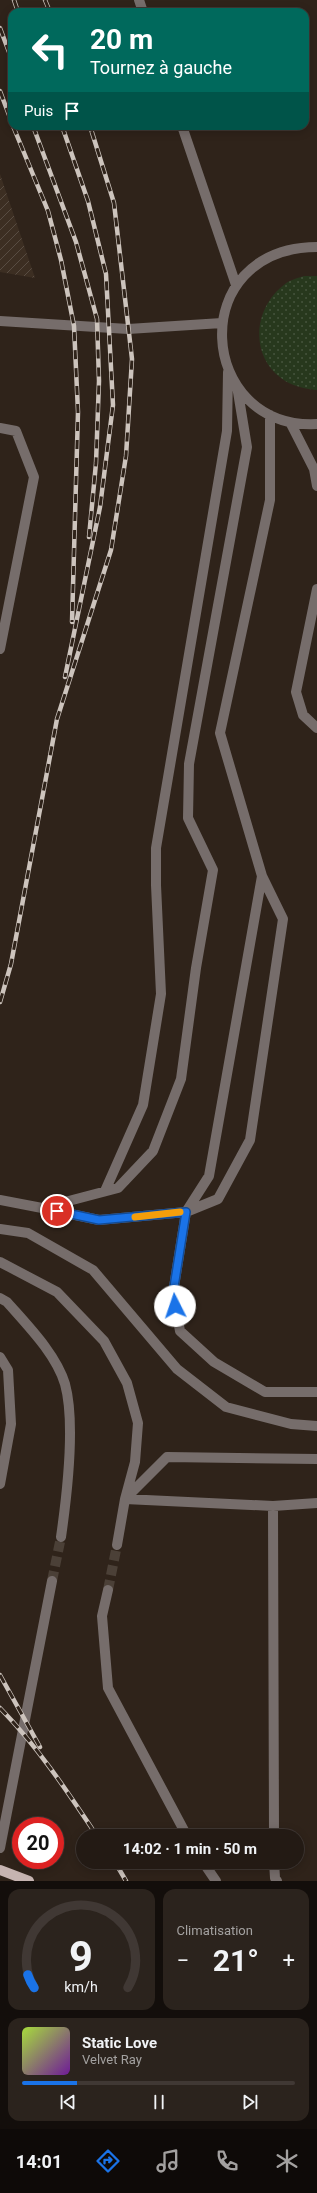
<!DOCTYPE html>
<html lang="fr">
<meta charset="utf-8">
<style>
body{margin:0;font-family:Roboto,sans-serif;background:#2b231d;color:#f1f3f6;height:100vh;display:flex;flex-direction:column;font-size:15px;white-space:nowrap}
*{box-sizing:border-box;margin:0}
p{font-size:13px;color:#a3a1a0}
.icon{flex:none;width:22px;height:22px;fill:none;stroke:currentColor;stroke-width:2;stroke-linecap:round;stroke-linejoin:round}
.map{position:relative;height:1881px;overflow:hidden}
.sheet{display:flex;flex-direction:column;gap:8px;padding:8px;background:#130e0b;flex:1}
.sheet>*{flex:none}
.hud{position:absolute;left:8px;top:8px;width:301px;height:122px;border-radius:12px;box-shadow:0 2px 10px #0003,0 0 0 1px #403834;background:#00695c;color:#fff;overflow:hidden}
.speed{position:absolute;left:12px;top:1817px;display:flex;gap:8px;font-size:20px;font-weight:700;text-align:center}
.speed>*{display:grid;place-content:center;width:52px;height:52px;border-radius:50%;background:#231a14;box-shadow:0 2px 10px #0003,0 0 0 1px #403834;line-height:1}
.speed .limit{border:6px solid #d22;background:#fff;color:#111}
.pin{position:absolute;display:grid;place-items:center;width:34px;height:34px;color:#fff;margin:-17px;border:2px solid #fff;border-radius:50%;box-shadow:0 1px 4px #0007}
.me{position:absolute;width:44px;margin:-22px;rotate:356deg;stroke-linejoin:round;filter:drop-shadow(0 0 3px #0008)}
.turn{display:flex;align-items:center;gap:14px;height:84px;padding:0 16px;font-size:18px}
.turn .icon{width:52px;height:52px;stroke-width:2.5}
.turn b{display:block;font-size:28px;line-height:34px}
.then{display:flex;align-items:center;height:38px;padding:0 16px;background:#0003;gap:8px;font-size:15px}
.big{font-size:30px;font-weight:700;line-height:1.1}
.sheet .widget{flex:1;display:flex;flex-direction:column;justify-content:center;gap:6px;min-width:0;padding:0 14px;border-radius:12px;background:#2b231d}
.sheet .dial{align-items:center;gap:0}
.dial svg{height:104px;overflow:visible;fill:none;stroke:#403834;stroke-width:7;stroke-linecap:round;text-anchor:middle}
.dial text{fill:#f1f3f6;stroke:none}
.song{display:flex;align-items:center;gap:12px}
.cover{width:48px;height:48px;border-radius:6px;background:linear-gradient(135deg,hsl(80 70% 55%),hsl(280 70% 35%))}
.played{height:4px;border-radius:2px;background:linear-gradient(90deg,#1a73e8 20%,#403834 20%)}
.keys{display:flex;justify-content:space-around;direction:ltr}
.heat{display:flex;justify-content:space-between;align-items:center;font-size:22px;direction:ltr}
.sheet .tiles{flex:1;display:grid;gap:8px;grid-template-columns:1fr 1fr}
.widget:last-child{grid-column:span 2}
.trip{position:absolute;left:76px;top:1829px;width:228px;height:40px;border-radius:20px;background:#231a14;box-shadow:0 2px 10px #0003,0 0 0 1px #403834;font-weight:700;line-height:40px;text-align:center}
.dock{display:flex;height:64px;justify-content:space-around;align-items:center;background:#0e0a08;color:#a3a1a0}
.dock .icon{width:28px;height:28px}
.dock .on{color:#1a73e8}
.dock b{font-size:18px;color:#f1f3f6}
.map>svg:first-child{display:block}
.industrial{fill:url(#industrial-furrows)}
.grass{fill:url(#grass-dots)}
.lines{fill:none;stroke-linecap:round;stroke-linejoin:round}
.minor-tunnel{stroke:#4b4037;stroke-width:10;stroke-dasharray:10 5;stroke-linecap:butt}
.minor{stroke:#766d6b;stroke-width:10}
.major{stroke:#c6b4b1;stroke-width:10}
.rail-casing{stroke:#cdc4bd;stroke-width:4.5}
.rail{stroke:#2f231a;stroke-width:3;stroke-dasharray:9;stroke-linecap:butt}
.route-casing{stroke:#114b97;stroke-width:10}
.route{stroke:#1a73e8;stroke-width:7}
.slow{stroke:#f59e0b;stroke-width:7}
</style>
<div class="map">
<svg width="317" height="1881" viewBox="0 0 317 1881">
<defs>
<pattern id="industrial-furrows" width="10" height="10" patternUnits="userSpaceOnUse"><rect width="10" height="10" fill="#3c2e22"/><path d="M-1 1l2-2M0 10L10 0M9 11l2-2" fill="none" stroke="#584c42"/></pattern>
<pattern id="grass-dots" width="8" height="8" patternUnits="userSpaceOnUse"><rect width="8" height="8" fill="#27381d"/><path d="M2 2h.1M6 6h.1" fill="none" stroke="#46543d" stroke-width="1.8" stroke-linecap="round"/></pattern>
</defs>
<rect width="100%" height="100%" fill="#2f231a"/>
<!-- industrial -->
<path class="industrial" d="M0 174 35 278 0 272Z"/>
<!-- grass -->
<path class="grass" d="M304 276H317V390H315C303 388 291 386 281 378 249 354 254 307 285 284 290 280 298 278 304 276Z"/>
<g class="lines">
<!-- minor-tunnel -->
<path class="minor-tunnel" d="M52 1581 61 1537
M108 1590 117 1545"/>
<!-- minor -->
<path class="minor" d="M139 0 143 12
M182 126 236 285
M317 247C184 248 197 430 317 424
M0 321 128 329 222 323
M290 422 314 469 317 486
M0 428 16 431 34 477 0 649
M317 589 296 692 303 715 317 728
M262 876 283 919 250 1140 218 1199 186 1212 173 1293 180 1331 214 1362 265 1392H317
M105 1191 143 1105 161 994 156 885V848L227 431 228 372
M0 1200 42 1208 118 1188 153 1151 181 1079 196 968 213 870 188 818 189 764 247 447 237 386
M42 1208 99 1220 186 1212 209 1176 262 876 220 733 270 500V415
M0 1229 28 1233 93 1270 177 1369 226 1407 291 1424 317 1426
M0 1262 57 1292 104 1341 127 1383 138 1423 135 1462 125 1499
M0 1298 7 1302C28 1326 56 1354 65 1384 76 1424 67 1495 61 1537
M0 1357 8 1370 11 1424 0 1484
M125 1499 167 1457 317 1459
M273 1506 274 1836
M117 1545 125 1499 273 1506 317 1503
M108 1590 102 1616 108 1688 187 1836
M0 1848 52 1581
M203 1862 216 1881
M274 1862 275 1878 277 1881"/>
<!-- major -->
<path class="major" d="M0 1870 29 1881"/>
<!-- rail casing -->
<g class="rail-casing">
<path id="rail" d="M14 0 18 12
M45 0 50 12
M0 28 12 60
M0 91 12 123
M13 126 48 211 61 260 74 326 78 412 72 622
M33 126 76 242 97 319 99 381 96 463 89 537
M62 126 88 201 106 274 113 405 100 507 65 677
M0 1002 11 964 57 719 111 550 126 456 132 359 114 203 90 126
M0 1675 40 1747
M0 1708C38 1747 67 1791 97 1836
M115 1862 126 1881"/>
</g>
<!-- rail -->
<use href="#rail" class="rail"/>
</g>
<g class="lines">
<!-- route casing -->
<g class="route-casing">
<path id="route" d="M57 1211 99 1220 186 1212 173 1293 175 1306"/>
</g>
<!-- route -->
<use href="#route" class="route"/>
<!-- slow -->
<path class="slow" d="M135 1217 180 1212"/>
</g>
</svg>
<div class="speed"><div class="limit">20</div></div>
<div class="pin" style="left:57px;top:1211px;background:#d93025"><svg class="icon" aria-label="arrive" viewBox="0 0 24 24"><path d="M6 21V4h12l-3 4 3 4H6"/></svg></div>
<svg class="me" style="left:175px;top:1306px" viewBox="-20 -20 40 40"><circle r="19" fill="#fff"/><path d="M0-13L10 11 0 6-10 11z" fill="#1a73e8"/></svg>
<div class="trip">14:02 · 1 min · 50 m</div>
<div class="hud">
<div class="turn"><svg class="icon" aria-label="left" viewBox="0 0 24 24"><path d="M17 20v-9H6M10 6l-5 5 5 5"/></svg><div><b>20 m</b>Tournez à gauche</div></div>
<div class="then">Puis<svg class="icon" aria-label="arrive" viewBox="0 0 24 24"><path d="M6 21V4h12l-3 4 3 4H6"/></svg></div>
</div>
</div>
<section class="sheet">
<div class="tiles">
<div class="widget dial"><svg viewBox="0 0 100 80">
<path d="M14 69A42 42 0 1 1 86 69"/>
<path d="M14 69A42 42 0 0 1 9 59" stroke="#1a73e8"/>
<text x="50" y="56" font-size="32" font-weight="700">9</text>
<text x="50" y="72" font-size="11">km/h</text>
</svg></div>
<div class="widget"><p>Climatisation</p>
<div class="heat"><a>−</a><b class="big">21°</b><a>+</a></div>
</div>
<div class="widget">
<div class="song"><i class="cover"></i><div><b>Static Love</b><p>Velvet Ray</p></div></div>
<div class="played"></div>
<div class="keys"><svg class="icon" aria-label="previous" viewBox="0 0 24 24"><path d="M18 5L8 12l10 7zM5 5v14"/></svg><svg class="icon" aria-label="pause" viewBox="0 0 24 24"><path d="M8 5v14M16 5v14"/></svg><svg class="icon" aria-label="next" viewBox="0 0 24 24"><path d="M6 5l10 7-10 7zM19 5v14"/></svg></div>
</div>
</div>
</section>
<nav class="dock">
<b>14:01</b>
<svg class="icon on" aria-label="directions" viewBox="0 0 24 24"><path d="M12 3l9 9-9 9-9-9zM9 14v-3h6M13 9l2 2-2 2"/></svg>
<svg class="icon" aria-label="music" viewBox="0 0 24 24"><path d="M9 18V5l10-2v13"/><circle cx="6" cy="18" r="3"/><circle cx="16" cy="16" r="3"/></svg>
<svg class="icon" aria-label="phone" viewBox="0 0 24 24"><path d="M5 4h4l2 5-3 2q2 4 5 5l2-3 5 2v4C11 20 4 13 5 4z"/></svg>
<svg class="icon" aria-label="climate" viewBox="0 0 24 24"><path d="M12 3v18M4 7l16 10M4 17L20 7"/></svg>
</nav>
